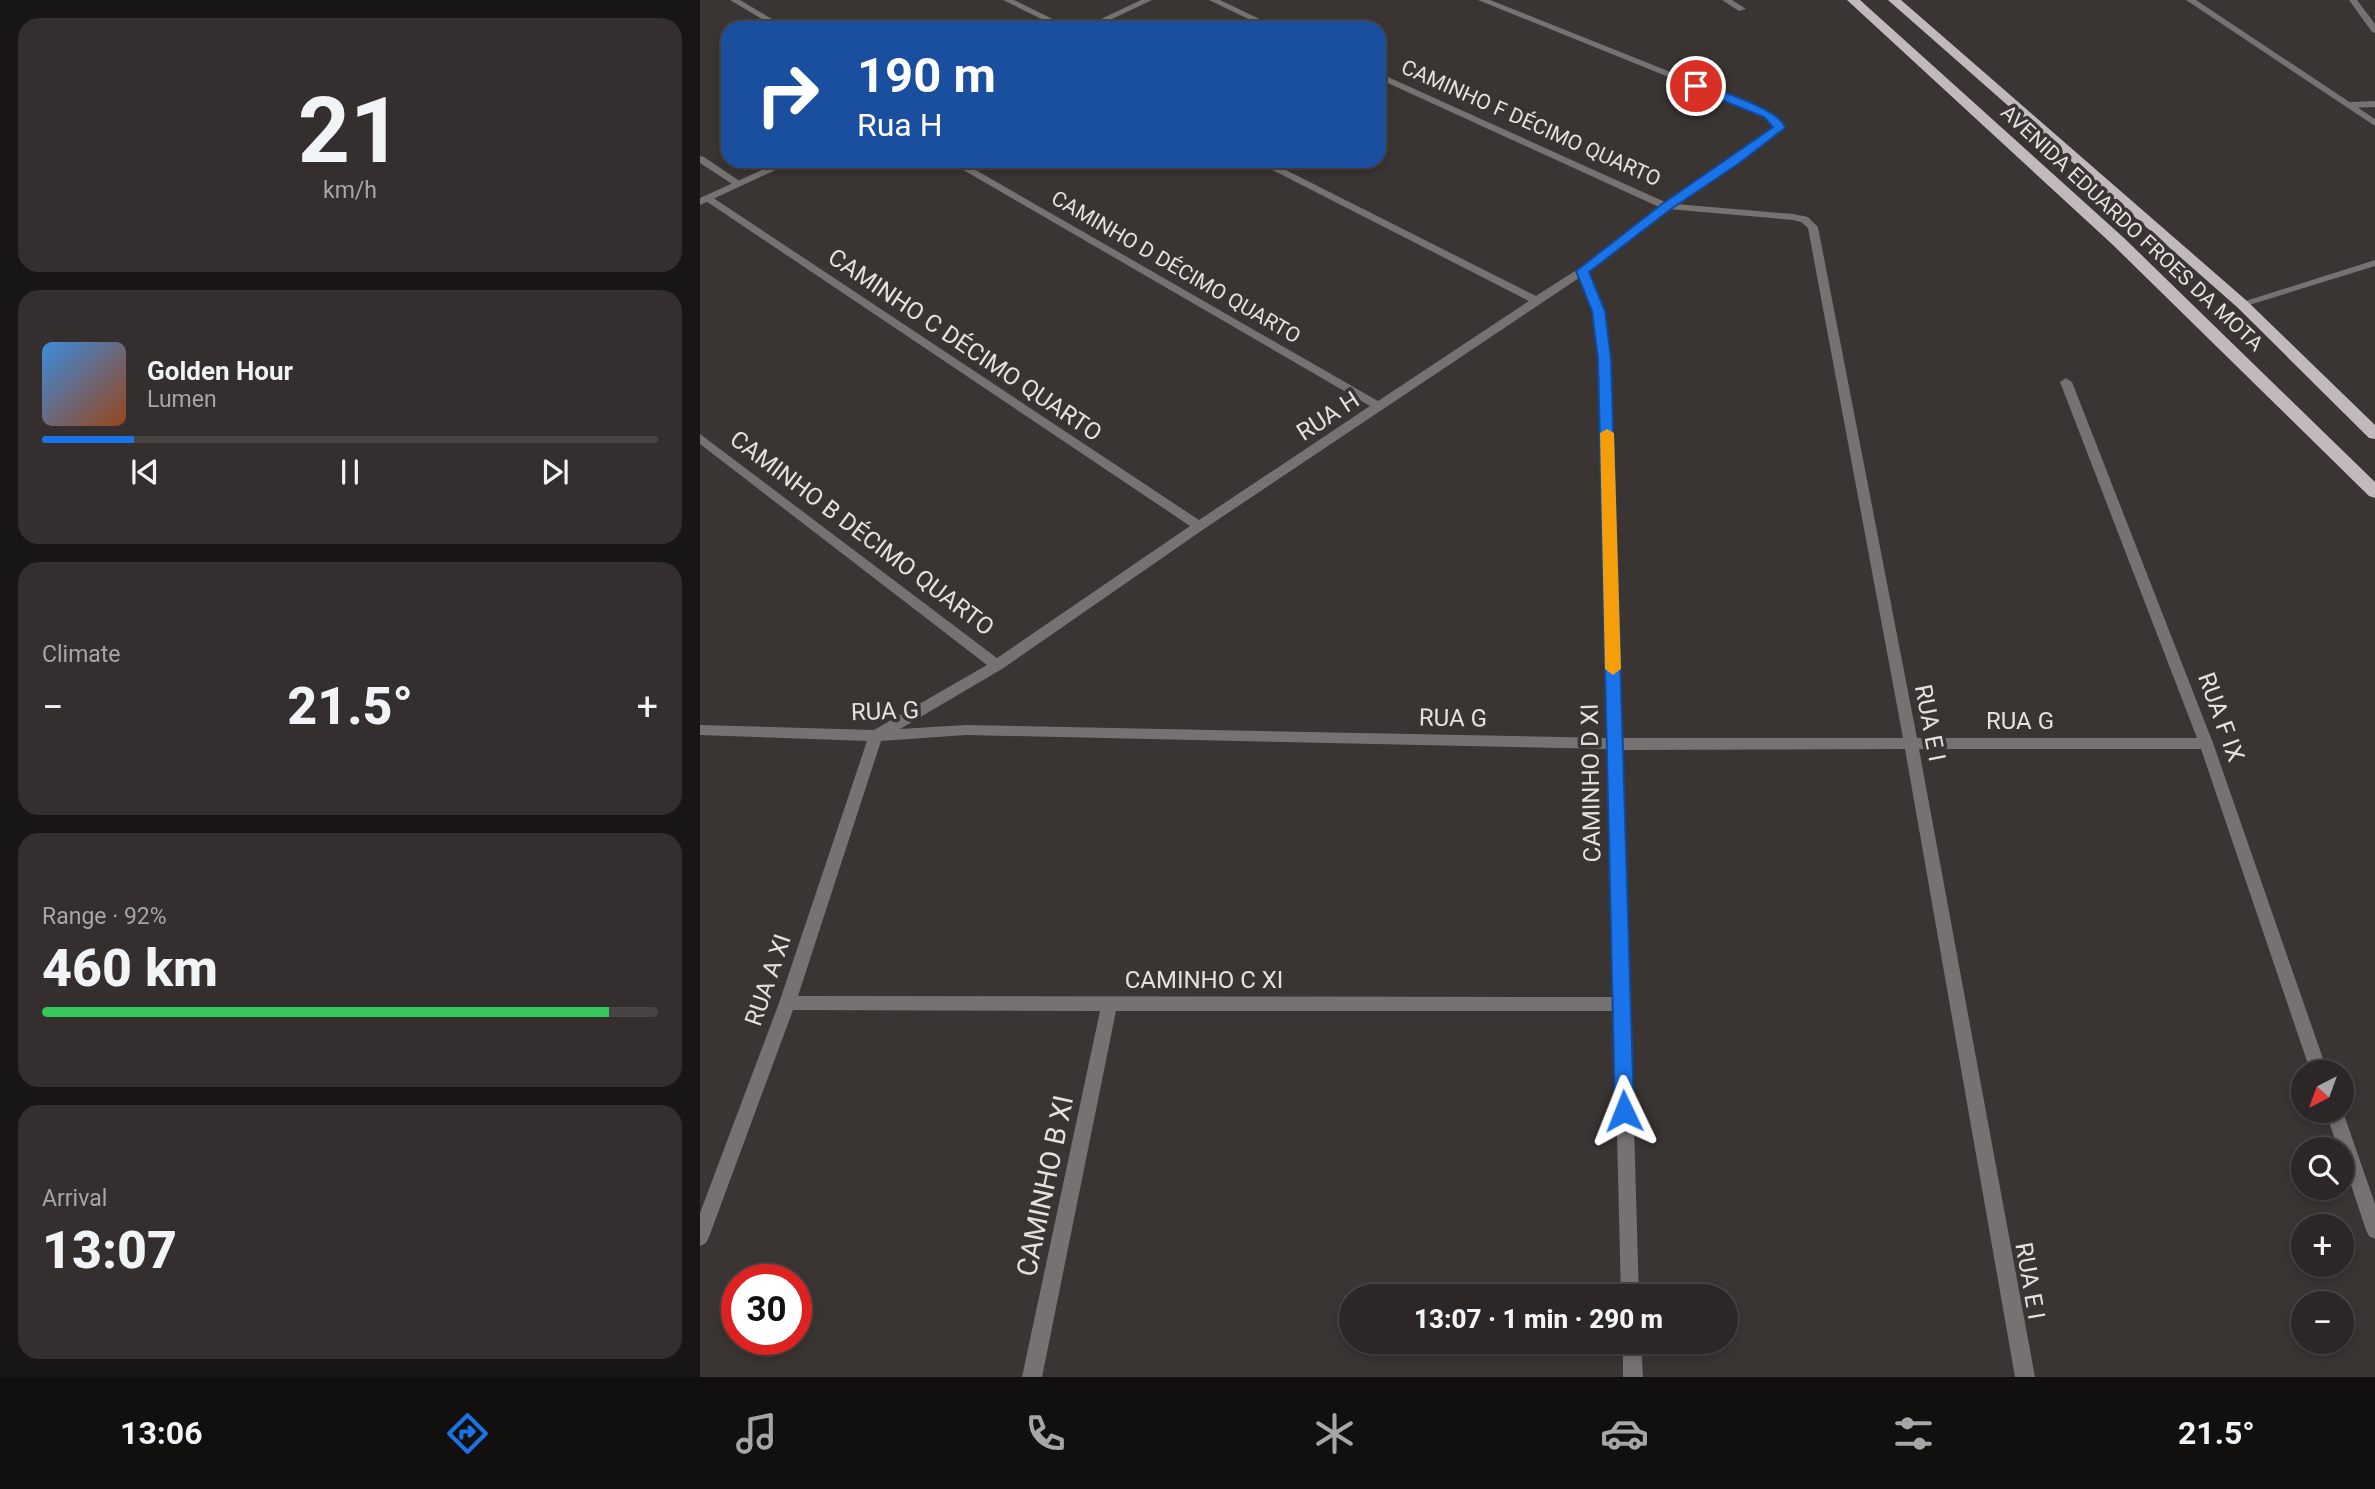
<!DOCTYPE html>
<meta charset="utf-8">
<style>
body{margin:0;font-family:Roboto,sans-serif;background:#342f2e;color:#f1f3f6;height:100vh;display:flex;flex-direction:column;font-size:26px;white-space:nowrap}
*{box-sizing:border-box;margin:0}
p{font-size:23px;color:#a6a5a7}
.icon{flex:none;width:38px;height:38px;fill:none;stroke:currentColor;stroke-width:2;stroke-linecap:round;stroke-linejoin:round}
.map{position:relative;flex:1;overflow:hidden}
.panel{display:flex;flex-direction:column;gap:18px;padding:18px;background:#181515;width:700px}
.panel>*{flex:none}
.guide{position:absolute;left:21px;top:21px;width:665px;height:147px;border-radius:21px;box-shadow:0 4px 10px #0003,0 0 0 2px #484443;background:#1a4fa0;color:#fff;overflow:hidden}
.needle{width:46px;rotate:221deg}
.buttons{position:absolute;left:1591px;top:1060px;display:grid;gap:14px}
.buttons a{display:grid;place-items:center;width:63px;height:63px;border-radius:50%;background:#2c2726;box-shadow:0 4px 10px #0003,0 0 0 2px #484443;font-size:35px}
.speed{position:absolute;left:21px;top:1264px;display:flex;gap:14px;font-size:35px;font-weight:700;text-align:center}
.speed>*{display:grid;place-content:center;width:91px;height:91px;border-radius:50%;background:#2c2726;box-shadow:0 4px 10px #0003,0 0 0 2px #484443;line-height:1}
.speed .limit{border:10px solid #d22;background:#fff;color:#111}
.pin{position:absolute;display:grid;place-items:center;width:60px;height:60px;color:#fff;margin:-30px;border:4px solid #fff;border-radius:50%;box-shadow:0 2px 7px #0007}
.me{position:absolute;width:77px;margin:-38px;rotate:358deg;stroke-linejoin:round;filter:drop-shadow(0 0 5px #0008)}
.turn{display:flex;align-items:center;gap:24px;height:147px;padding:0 21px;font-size:32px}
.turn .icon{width:91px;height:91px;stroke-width:2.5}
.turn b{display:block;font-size:49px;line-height:60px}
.big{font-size:52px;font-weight:800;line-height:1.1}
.panel .widget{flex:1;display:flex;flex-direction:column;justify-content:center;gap:10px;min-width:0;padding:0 24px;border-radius:21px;background:#342f2e}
.panel .dial{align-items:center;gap:0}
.dial b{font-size:91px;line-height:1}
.song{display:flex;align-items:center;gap:21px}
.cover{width:84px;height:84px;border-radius:10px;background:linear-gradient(135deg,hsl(210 70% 55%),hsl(20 70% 35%))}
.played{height:7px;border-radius:4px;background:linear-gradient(90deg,#1a73e8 15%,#484443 15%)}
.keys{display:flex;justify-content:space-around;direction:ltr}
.heat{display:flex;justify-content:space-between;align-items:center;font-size:38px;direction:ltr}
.charge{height:10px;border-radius:5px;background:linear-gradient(90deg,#34c759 92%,#484443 0)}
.trip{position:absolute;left:639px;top:1284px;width:399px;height:70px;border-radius:35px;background:#2c2726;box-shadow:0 4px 10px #0003,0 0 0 2px #484443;font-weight:800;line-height:70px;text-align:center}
.tabs{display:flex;height:112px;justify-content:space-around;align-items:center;background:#12100f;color:#a6a5a7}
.tabs .icon{width:49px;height:49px}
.tabs .current{color:#1a73e8}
.tabs b{font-size:32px;color:#f1f3f6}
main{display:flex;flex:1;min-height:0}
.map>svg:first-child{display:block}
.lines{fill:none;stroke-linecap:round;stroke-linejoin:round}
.service{fill:#767272;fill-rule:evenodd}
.minor{fill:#767272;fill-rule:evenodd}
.tertiary{fill:#767272;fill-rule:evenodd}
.trunk{fill:#c2baba;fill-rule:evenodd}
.route{fill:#1a73e8;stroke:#114b97;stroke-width:2}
.slow{fill:#f59e0b}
.labels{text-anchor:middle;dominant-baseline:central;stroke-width:7;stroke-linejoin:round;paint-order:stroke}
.far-street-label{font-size:21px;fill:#e5e1df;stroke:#3a3432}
.street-label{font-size:24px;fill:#e5e1df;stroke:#3a3432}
.near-street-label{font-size:28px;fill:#e5e1df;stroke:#3a3432}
</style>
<main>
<section class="panel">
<div class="widget dial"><b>21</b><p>km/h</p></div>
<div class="widget">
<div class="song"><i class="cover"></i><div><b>Golden Hour</b><p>Lumen</p></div></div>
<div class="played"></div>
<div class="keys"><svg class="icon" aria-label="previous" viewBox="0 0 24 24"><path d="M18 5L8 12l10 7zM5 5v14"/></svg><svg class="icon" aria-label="pause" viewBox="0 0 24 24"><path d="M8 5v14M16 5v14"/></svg><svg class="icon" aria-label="next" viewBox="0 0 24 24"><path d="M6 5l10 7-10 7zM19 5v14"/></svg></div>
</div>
<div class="widget"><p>Climate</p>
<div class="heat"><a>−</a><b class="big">21.5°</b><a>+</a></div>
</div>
<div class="widget"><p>Range · 92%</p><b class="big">460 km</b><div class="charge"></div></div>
<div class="widget"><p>Arrival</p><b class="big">13:07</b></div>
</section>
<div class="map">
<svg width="1675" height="1377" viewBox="0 0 1675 1377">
<rect width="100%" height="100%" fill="#3a3432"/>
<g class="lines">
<!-- service -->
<path class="service" d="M1649 0H1657L1675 24V33L1672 32Z
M1675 101V107L1650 108 1645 105 1650 102Z"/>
<!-- minor -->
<path class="minor" d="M30 0H40L87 28H77Z
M303 0H314L371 28H360Z
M509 0H520L578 28H567Z
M778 0H790L1071 112 1083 122 1082 130 976 204 1093 214 1108 217 1118 227 1217 738H1497L1360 382 1366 378 1372 382 1513 743 1628 1073H1611L1501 749H1219L1335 1377H1315L1205 749 923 750 939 1297H921L914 1011H416L342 1377H322L400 1011 93 1010 9 1237 6 1243 0 1246V1213L79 1003 167 741 0 735V725L174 730 287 665 0 444V434L297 658 490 526 3 199 4 197H12L499 520 670 406 248 161H260L678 401 829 301 555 161H568L836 296 878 269 959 207 679 79V73L965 202 1074 127 1073 123 1065 116ZM968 209 1093 220 1101 222 1108 228 1203 738H922L911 359 905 311 888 272ZM879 278 893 311 899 359 908 738 266 725 200 729 302 669 504 529ZM266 735 908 749 914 997 98 996 181 741Z
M1022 0H1032L1046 9 1039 11Z
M0 156 4 157 44 184 35 186 0 163Z
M1642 1109 1675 1204V1239L1669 1236 1666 1230 1642 1158V1150H1639L1625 1111H1642Z
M923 1342H941L943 1377H923Z"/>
<!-- tertiary -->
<path class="tertiary" d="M441 0H452L393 28H382Z
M1486 0H1496L1675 119V126Z
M82 161H95L0 205V198Z
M1675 260V266L1546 306H1538L1536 304Z"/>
<!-- trunk -->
<path class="trunk" d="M1147 0H1160L1424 238 1675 482V498L1669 496 1413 245Z
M1188 0H1201L1547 301 1675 425V439L1669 438 1537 307Z"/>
</g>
<!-- route -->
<path class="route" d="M992 83H1000C1018 91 1081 109 1085 128L1038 164 971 209 889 272 905 311 911 359 934 1111 931 1117 924 1119 917 1117 915 1111 898 359 892 311 876 271 962 204 1073 127 1064 117 992 88Z"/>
<!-- slow -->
<path class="slow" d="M907 429 914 433 921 669 913 675 905 669 900 433Z"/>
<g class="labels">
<!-- far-street labels -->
<g class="far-street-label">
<text transform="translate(831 123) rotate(24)">CAMINHO F DÉCIMO QUARTO</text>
<text transform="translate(1432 228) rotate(43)">AVENIDA EDUARDO FROES DA MOTA</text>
<text transform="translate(476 267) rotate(30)">CAMINHO D DÉCIMO QUARTO</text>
</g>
<!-- street labels -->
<g class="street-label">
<text transform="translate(265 345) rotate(34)">CAMINHO C DÉCIMO QUARTO</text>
<text transform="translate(628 416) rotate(-33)">RUA H</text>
<text transform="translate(162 533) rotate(37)">CAMINHO B DÉCIMO QUARTO</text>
<text transform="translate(185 711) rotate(-2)">RUA G</text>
<text transform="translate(1521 717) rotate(70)">RUA F IX</text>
<text transform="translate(753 718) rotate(1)">RUA G</text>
<text x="1320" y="721">RUA G</text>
<text transform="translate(1230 723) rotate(79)">RUA E I</text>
<text transform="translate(891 783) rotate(-91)">CAMINHO D XI</text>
<text transform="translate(68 980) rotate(-71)">RUA A XI</text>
<text x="504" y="980">CAMINHO C XI</text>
<text transform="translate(1330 1281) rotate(80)">RUA E I</text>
</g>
<!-- near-street labels -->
<g class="near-street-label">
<text transform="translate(345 1186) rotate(-78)">CAMINHO B XI</text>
</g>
</g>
</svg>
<div class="buttons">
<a><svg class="needle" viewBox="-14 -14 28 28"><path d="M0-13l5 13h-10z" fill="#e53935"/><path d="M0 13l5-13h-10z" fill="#a6a5a7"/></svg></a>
<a><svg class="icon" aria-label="search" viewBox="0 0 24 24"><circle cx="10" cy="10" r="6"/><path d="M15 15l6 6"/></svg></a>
<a>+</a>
<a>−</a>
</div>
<div class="speed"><div class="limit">30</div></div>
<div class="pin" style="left:996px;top:86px;background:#d93025"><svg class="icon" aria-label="arrive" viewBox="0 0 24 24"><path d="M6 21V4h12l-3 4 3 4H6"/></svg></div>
<svg class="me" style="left:924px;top:1111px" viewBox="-20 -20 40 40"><path d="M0-17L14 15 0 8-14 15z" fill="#1a73e8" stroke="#fff" stroke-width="4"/></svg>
<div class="trip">13:07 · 1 min · 290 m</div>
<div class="guide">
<div class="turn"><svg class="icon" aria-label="right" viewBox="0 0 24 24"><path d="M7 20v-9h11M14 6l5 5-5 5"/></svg><div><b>190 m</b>Rua H</div></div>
</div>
</div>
</main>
<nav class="tabs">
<b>13:06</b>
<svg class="icon current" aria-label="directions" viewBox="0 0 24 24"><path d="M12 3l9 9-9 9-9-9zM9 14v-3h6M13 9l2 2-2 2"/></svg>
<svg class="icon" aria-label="music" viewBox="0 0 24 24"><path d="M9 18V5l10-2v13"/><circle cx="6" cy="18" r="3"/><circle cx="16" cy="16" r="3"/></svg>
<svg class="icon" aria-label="phone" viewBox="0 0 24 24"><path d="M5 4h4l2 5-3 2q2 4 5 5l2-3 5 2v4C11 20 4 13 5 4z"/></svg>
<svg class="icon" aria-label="climate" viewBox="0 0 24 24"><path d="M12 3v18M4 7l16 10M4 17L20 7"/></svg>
<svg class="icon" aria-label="car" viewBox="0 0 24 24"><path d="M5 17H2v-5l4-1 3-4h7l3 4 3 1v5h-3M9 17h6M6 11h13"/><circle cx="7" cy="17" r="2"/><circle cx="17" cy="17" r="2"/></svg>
<svg class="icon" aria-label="filters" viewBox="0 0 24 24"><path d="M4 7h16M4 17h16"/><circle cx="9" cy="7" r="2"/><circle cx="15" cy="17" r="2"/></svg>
<b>21.5°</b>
</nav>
